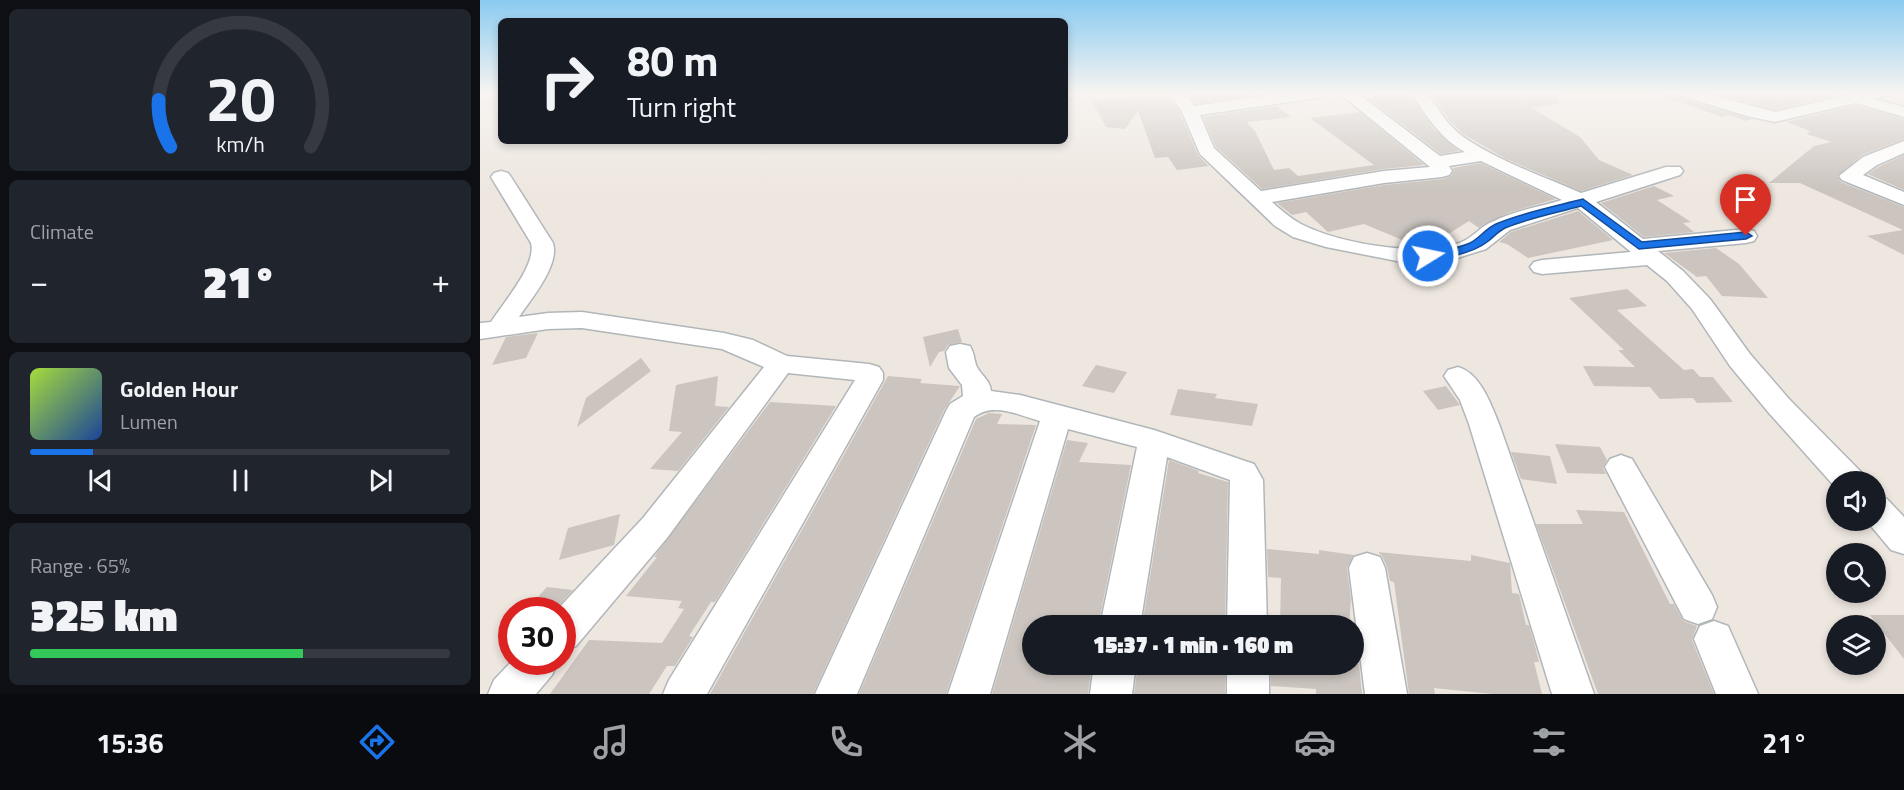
<!DOCTYPE html>
<meta charset="utf-8">
<style>
body{margin:0;font-family:"Titillium Web",sans-serif;background:#20242c;color:#f1f3f6;height:100vh;display:flex;flex-direction:column;font-size:22px;white-space:nowrap}
*{box-sizing:border-box;margin:0}
p{font-size:20px;color:#9ea1a6}
.icon{flex:none;width:33px;height:33px;fill:none;stroke:currentColor;stroke-width:2;stroke-linecap:round;stroke-linejoin:round}
.map{position:relative;flex:1;overflow:hidden}
.sheet{display:flex;flex-direction:column;gap:9px;padding:9px;background:#0d0f14;width:480px}
.sheet>*{flex:none}
.top-card{position:absolute;left:18px;top:18px;width:570px;height:126px;border-radius:9px;box-shadow:0 3px 9px #0003;background:#171b24;color:#f1f3f6;overflow:hidden}
.controls{position:absolute;left:1346px;top:471px;display:grid;gap:12px}
.controls a{display:grid;place-items:center;width:60px;height:60px;border-radius:50%;background:#171b24;box-shadow:0 3px 9px #0003;font-size:30px}
.speed{position:absolute;left:18px;top:597px;display:flex;gap:12px;font-size:30px;font-weight:700;text-align:center}
.speed>*{display:grid;place-content:center;width:78px;height:78px;border-radius:50%;background:#171b24;box-shadow:0 3px 9px #0003;line-height:1}
.speed .limit{border:9px solid #d22;background:#fff;color:#111}
.pin{position:absolute;display:grid;place-items:center;width:51px;height:51px;color:#fff;margin:-62px -26px;border-radius:50% 50% 50% 0;rotate:-45deg;box-shadow:0 0 6px #0007}
.pin .icon{rotate:45deg}
.me{position:absolute;width:66px;margin:-33px;rotate:80deg;stroke-linejoin:round;filter:drop-shadow(0 0 4px #0008)}
.turn{display:flex;align-items:center;gap:21px;height:126px;padding:0 30px;font-size:27px}
.turn .icon{width:78px;height:78px;stroke-width:2.5}
.turn b{display:block;font-size:42px;line-height:51px}
.big{font-size:45px;font-weight:800;line-height:1.1}
.sheet .tile{flex:1;display:flex;flex-direction:column;justify-content:center;gap:9px;min-width:0;padding:0 21px;border-radius:9px;background:#20242c}
.sheet .dial{align-items:center;gap:0}
.dial svg{height:156px;overflow:visible;fill:none;stroke:#363941;stroke-width:7;stroke-linecap:round;text-anchor:middle}
.dial text{fill:#f1f3f6;stroke:none}
.song{display:flex;align-items:center;gap:18px}
.cover{width:72px;height:72px;border-radius:9px;background:linear-gradient(135deg,hsl(80 70% 55%),hsl(220 70% 35%))}
.played{height:6px;border-radius:3px;background:linear-gradient(90deg,#1a73e8 15%,#363941 15%)}
.keys{display:flex;justify-content:space-around;direction:ltr}
.heat{display:flex;justify-content:space-between;align-items:center;font-size:33px;direction:ltr}
.charge{height:9px;border-radius:4px;background:linear-gradient(90deg,#34c759 65%,#363941 0)}
.trip{position:absolute;left:542px;top:615px;width:342px;height:60px;border-radius:30px;background:#171b24;box-shadow:0 3px 9px #0003;font-weight:800;line-height:60px;text-align:center}
.dock{display:flex;height:96px;justify-content:space-around;align-items:center;background:#090b0e;color:#9ea1a6}
.dock .icon{width:42px;height:42px}
.dock .active{color:#1a73e8}
.dock b{font-size:27px;color:#f1f3f6}
main{display:flex;flex:1;min-height:0}
.map>svg:first-child{display:block}
.building{fill:#cbc4bf}
.lines{fill:none;stroke-linecap:round;stroke-linejoin:round}
.minor-casing{stroke:#b1b6b9;stroke-width:3}
.minor{fill:#fff;fill-rule:evenodd}
.route{fill:#1a73e8;stroke:#114b97;stroke-width:1.5}
</style>
<main>
<section class="sheet">
<div class="tile dial"><svg viewBox="0 0 100 80">
<path d="M14 69A42 42 0 1 1 86 69"/>
<path d="M14 69A42 42 0 0 1 8 45" stroke="#1a73e8"/>
<text x="50" y="56" font-size="32" font-weight="700">20</text>
<text x="50" y="72" font-size="11">km/h</text>
</svg></div>
<div class="tile"><p>Climate</p>
<div class="heat"><a>−</a><b class="big">21°</b><a>+</a></div>
</div>
<div class="tile">
<div class="song"><i class="cover"></i><div><b>Golden Hour</b><p>Lumen</p></div></div>
<div class="played"></div>
<div class="keys"><svg class="icon" aria-label="previous" viewBox="0 0 24 24"><path d="M18 5L8 12l10 7zM5 5v14"/></svg><svg class="icon" aria-label="pause" viewBox="0 0 24 24"><path d="M8 5v14M16 5v14"/></svg><svg class="icon" aria-label="next" viewBox="0 0 24 24"><path d="M6 5l10 7-10 7zM19 5v14"/></svg></div>
</div>
<div class="tile"><p>Range · 65%</p><b class="big">325 km</b><div class="charge"></div></div>
</section>
<div class="map">
<svg width="1424" height="694" viewBox="0 0 1424 694">
<rect width="100%" height="100%" fill="#eee7e0"/>
<!-- building -->
<path class="building" d="M707 92H749L751 95 779 92 781 94 715 104Z
M889 92H929L953 128 979 151 961 154 889 99H895Z
M950 92H1078L1079 104 1052 108 1100 137 1119 160 1153 175 1101 191 1026 159 983 134 969 120Z
M1179 92H1194L1198 97 1272 119 1266 121 1249 115 1242 117 1179 95Z
M1231 92H1371L1295 110Z
M688 96 700 113 718 155 729 166 697 170 688 157 675 158 658 111 645 129 626 127 612 101Z
M1376 105 1424 119V139L1382 155 1357 176 1361 182 1424 207V255L1387 236 1423 230 1320 183H1289L1334 146 1351 142 1327 134 1330 131 1307 122Z
M797 106 811 117 767 122 775 131 794 170 809 168 818 176 894 165 830 118 880 112 944 165 904 169 782 189 736 147 723 117Z
M1424 155V190L1388 174 1398 167Z
M1001 163 1076 199 1028 213 999 228 989 221 949 246 939 247 884 224 848 232 826 212 812 215 797 203 904 185 963 179 971 176 974 171 973 168Z
M1174 186 1194 196 1177 200 1211 222 1203 223 1214 232 1164 237 1121 203Z
M1098 211 1133 240 1048 258 1027 244 1019 242 1031 232Z
M1236 248 1259 264 1288 298 1242 296 1226 276 1217 277 1184 253Z
M1147 289 1167 306 1137 310 1204 370 1213 369 1220 377H1233L1253 402 1217 403 1213 398 1180 399 1170 387 1114 386 1103 366 1155 367 1138 350H1144L1089 298Z
M478 329 482 342 468 345 464 351 459 352 450 367 443 337Z
M58 333 46 358 12 365 26 337Z
M161 358 171 371 97 427 106 398Z
M616 365 647 372 634 393 602 386Z
M238 376 235 406 249 407 198 471 170 469 202 432 189 431 196 385Z
M408 376 442 379 440 383 480 386 464 410 333 694H230Z
M966 386 980 405 958 410 943 391Z
M698 389 737 394 735 398 778 404 772 426 690 415Z
M290 402 356 406 235 602H231L209 636 213 637 195 666H187L169 694H70L109 640 182 643 204 609 198 608 202 601 146 596 177 557H174Z
M509 413 522 414 517 424 556 425 466 694H379L496 419Z
M587 440 608 443 599 462 651 465 618 626H552V664H612L608 694H512Z
M1075 444 1120 447 1127 460 1123 468 1126 474 1087 473Z
M1031 452 1070 456 1077 484 1041 479Z
M689 460 719 471 718 473 748 482 745 626H662Z
M1096 510 1144 512 1190 604H1194L1203 621 1217 626 1212 640 1234 694H1118L1056 524H1103Z
M140 514 134 545 79 560 88 528Z
M787 549 839 554V550L874 555 867 568 871 600 869 626H800L801 578 788 577Z
M898 552 991 561V555L1030 563 1032 593 1039 594 1046 625H1049L1055 646 1059 662H1054L1062 694H1012L954 688 955 694H929L914 582 910 581 907 567 902 556Z
M67 587 93 590 75 610H46Z
M1390 615H1424V659Z
M658 664H745V694H654Z
M791 664H879L882 694H836V689L791 686Z"/>
<g class="lines">
<!-- minor casing -->
<g class="minor-casing">
<path id="minor" d="M585 92H598L599 94 591 99 585 97Z
M688 92H704L714 106 809 92H850L842 97 720 115 734 148 781 191 904 171 950 167 858 92H876L960 156 985 152C960 138 947 117 931 92H947C957 107 967 125 982 136 1018 161 1062 176 1101 193L1186 167H1200L1203 171 1200 175 1116 202 1163 239 1266 229 1274 231 1277 236 1274 241 1266 243 1178 251 1203 271 1230 299 1270 354 1309 399 1382 473 1386 482H1356V488L1289 413 1250 366 1212 309 1187 281 1167 265 1062 274 1054 272 1050 267 1054 262 1062 260 1151 252 1098 208 1030 230 1006 249 971 260 956 262 917 261 846 247 813 237 795 226 720 154 702 112ZM1001 161 1082 200C1059 207 1033 211 1012 222 996 229 993 240 973 245 933 256 858 243 821 224 810 218 801 210 792 202L904 183 962 177 969 175 972 171 969 166Z
M1196 92H1221L1295 112 1382 92H1412L1409 95 1395 99 1424 107V117L1376 103 1295 122 1267 116 1199 95Z
M1424 141V153L1397 165 1383 175 1424 192V205L1362 180 1359 176 1383 157Z
M21 171 28 173 31 177 73 243C80 265 51 299 39 317L68 313 102 312 244 333 273 340 307 356 389 364 399 367 403 373V380L227 694H183L189 680 375 380 308 373 187 538 96 646 82 651V610H77L163 518 284 367 242 349 102 328 68 329 0 339V323L11 322C23 303 57 265 51 243L11 177 14 173Z
M480 344 490 346C494 353 494 358 496 365 500 375 510 379 511 391L540 395 674 430 774 464 783 480 787 626H747L750 480 687 457 660 626H620L657 447 588 429 510 694H468L560 421C539 415 514 402 494 417L377 694H335L466 411 470 404 483 396 482 385 469 368 466 352 470 346Z
M978 367C1000 373 1011 404 1019 424L1114 694H1072L989 424 980 400 964 376 968 370Z
M1141 455 1152 459 1232 595 1237 607 1232 619 1218 624 1204 619 1125 467 1130 459Z
M1395 495 1407 499 1424 517V554L1411 550 1386 520H1395Z
M887 553 900 557 905 568 927 694H885L869 568 874 557Z
M1234 621 1248 626 1278 694H1236L1214 639 1220 626Z
M32 661V662H78L72 675 56 694H8L14 680Z
M614 664H656L652 694H610Z
M747 664H789V694H747Z"/>
</g>
<!-- minor -->
<use href="#minor" class="minor"/>
</g>
<!-- sky -->
<linearGradient id="sky" x2="0" y2="1"><stop stop-color="#8acbf1"/><stop offset="0.49" stop-color="#f7f4f1"/><stop offset="1" stop-color="#f7f4f1" stop-opacity="0"/></linearGradient>
<rect width="1424" height="189" fill="url(#sky)"/>
<!-- route -->
<path class="route" d="M1103 199 1162 242 1266 232 1272 236 1266 239 1159 249 1101 206C1076 213 1049 218 1025 228 1017 232 1014 237 1007 242 996 251 953 265 942 256L944 254C960 250 975 250 990 243 1000 238 1005 229 1016 224 1041 213 1076 206 1103 199Z"/>
</svg>
<div class="controls">
<a><svg class="icon" aria-label="sound" viewBox="0 0 24 24"><path d="M4 9h4l5-4v14l-5-4H4zM17 9q2 3 0 6"/></svg></a>
<a><svg class="icon" aria-label="search" viewBox="0 0 24 24"><circle cx="10" cy="10" r="6"/><path d="M15 15l6 6"/></svg></a>
<a><svg class="icon" aria-label="layers" viewBox="0 0 24 24"><path d="M12 4l9 5-9 5-9-5zM3 14l9 5 9-5"/></svg></a>
</div>
<div class="speed"><div class="limit">30</div></div>
<div class="pin" style="left:1266px;top:236px;background:#d93025"><svg class="icon" aria-label="arrive" viewBox="0 0 24 24"><path d="M6 21V4h12l-3 4 3 4H6"/></svg></div>
<svg class="me" style="left:948px;top:256px" viewBox="-20 -20 40 40"><circle r="17" fill="#1a73e8" stroke="#fff" stroke-width="3"/><path d="M0-11L8 9 0 5-8 9z" fill="#fff"/></svg>
<div class="trip">15:37 · 1 min · 160 m</div>
<div class="top-card">
<div class="turn"><svg class="icon" aria-label="right" viewBox="0 0 24 24"><path d="M7 20v-9h11M14 6l5 5-5 5"/></svg><div><b>80 m</b>Turn right</div></div>
</div>
</div>
</main>
<nav class="dock">
<b>15:36</b>
<svg class="icon active" aria-label="directions" viewBox="0 0 24 24"><path d="M12 3l9 9-9 9-9-9zM9 14v-3h6M13 9l2 2-2 2"/></svg>
<svg class="icon" aria-label="music" viewBox="0 0 24 24"><path d="M9 18V5l10-2v13"/><circle cx="6" cy="18" r="3"/><circle cx="16" cy="16" r="3"/></svg>
<svg class="icon" aria-label="phone" viewBox="0 0 24 24"><path d="M5 4h4l2 5-3 2q2 4 5 5l2-3 5 2v4C11 20 4 13 5 4z"/></svg>
<svg class="icon" aria-label="climate" viewBox="0 0 24 24"><path d="M12 3v18M4 7l16 10M4 17L20 7"/></svg>
<svg class="icon" aria-label="car" viewBox="0 0 24 24"><path d="M5 17H2v-5l4-1 3-4h7l3 4 3 1v5h-3M9 17h6M6 11h13"/><circle cx="7" cy="17" r="2"/><circle cx="17" cy="17" r="2"/></svg>
<svg class="icon" aria-label="filters" viewBox="0 0 24 24"><path d="M4 7h16M4 17h16"/><circle cx="9" cy="7" r="2"/><circle cx="15" cy="17" r="2"/></svg>
<b>21°</b>
</nav>
